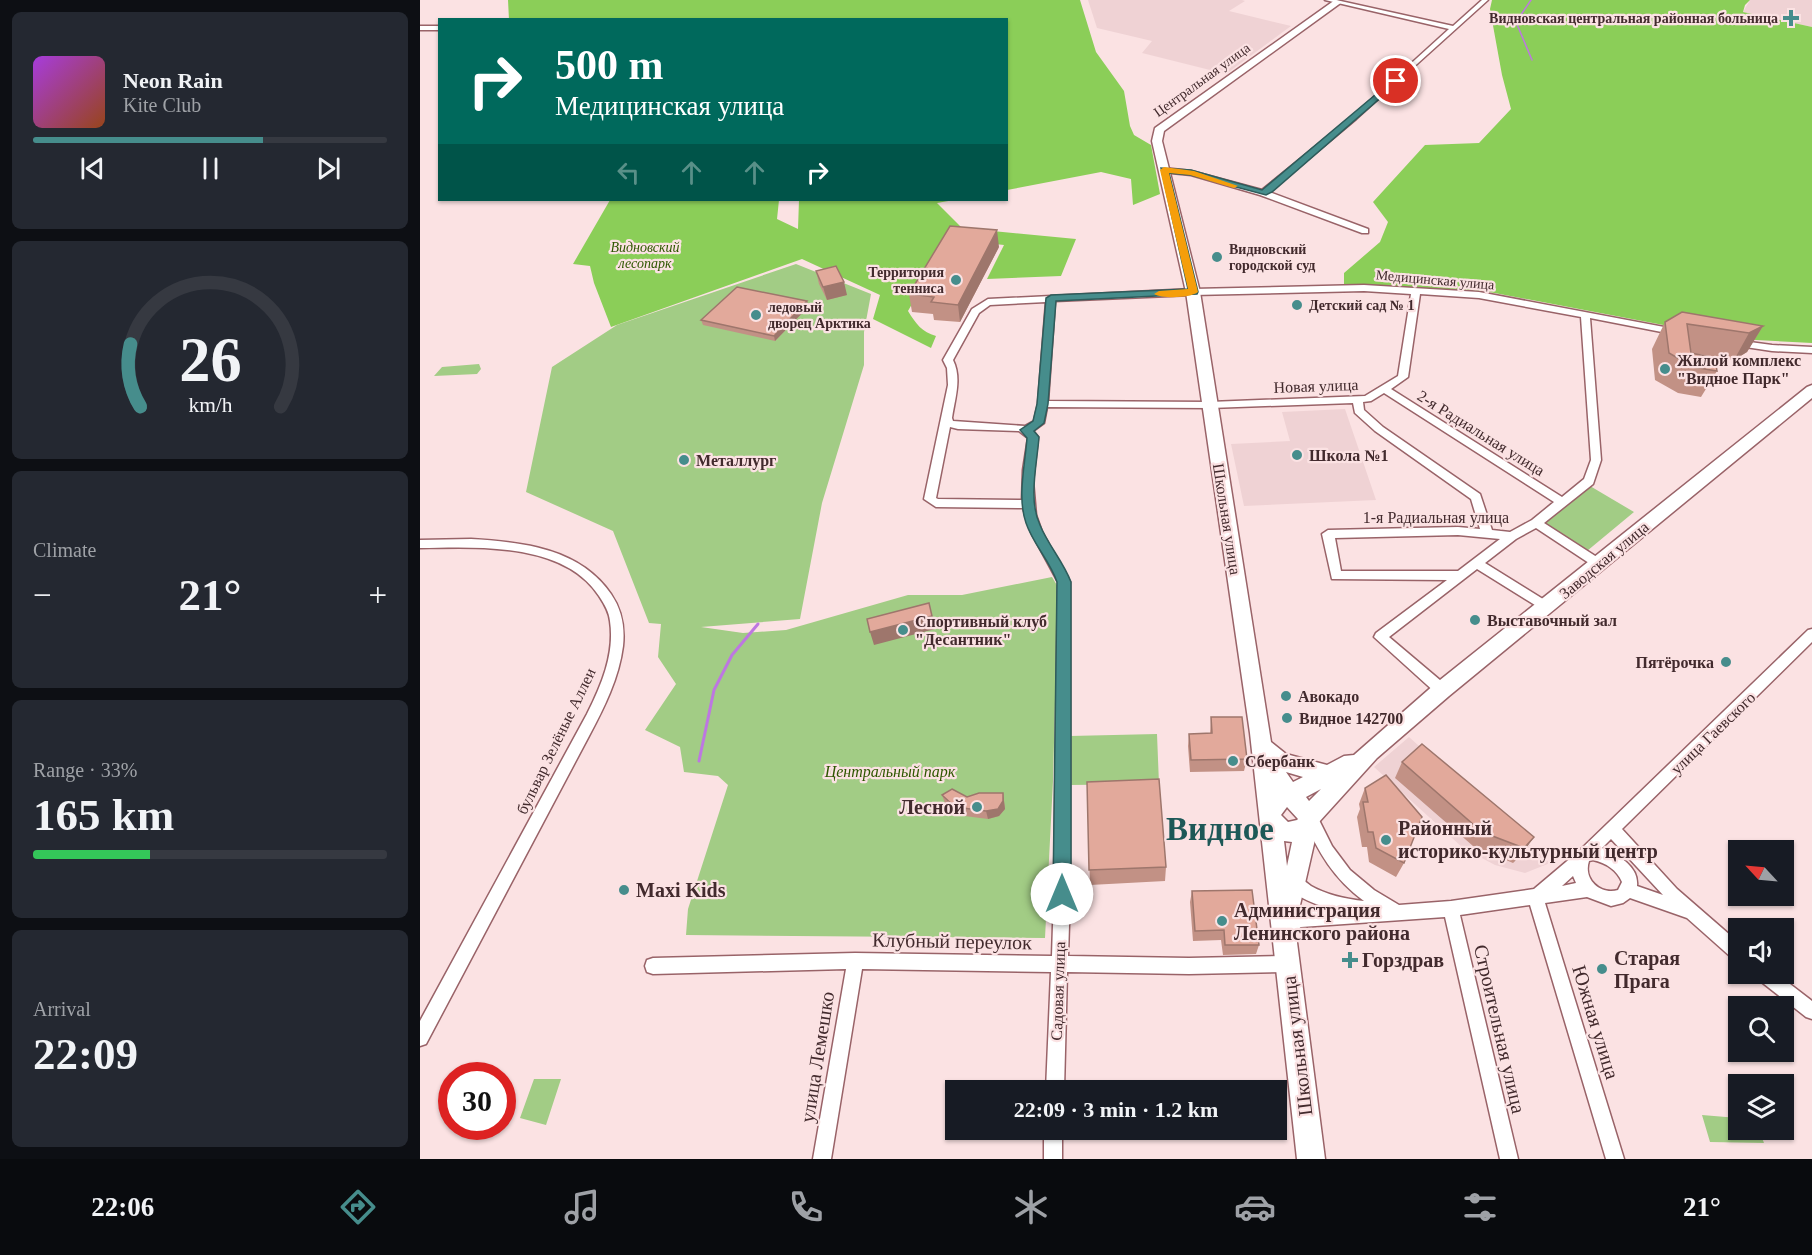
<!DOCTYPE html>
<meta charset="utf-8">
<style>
body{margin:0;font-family:"Times New Roman",serif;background:#242831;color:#f1f3f6;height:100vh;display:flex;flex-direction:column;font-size:22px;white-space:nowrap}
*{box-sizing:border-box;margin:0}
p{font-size:20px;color:#9ea1a6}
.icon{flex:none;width:33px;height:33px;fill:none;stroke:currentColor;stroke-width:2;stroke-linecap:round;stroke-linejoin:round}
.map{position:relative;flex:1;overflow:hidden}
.sheet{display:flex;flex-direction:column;gap:12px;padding:12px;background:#0d0f14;width:420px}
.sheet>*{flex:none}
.guide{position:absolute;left:18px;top:18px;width:570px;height:183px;border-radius:0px;box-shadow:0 2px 4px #0004;background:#00695c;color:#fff;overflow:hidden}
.needle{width:39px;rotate:296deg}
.tools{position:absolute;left:1308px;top:840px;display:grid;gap:12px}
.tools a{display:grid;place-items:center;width:66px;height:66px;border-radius:0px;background:#171b24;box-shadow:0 2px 4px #0004;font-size:30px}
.speed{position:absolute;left:18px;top:1062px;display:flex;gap:12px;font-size:30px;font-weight:700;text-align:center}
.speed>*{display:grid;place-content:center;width:78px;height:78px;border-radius:50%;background:#171b24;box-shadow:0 2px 4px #0004;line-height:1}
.speed .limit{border:9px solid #d22;background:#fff;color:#111}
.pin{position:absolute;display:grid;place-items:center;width:51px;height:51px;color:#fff;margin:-26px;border:3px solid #fff;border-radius:50%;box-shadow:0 2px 6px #0007}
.me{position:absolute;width:66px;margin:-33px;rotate:0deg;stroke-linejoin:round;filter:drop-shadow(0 0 4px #0008)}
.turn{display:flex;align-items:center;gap:21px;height:126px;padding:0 18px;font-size:27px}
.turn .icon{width:78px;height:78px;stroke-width:2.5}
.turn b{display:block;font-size:42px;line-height:51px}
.lanes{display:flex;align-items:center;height:57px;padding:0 18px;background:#0003;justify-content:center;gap:30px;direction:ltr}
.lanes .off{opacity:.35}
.big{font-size:45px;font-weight:700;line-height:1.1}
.sheet .widget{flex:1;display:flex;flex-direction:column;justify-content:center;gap:9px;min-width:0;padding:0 21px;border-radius:9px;background:#242831}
.sheet .dial{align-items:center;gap:0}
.dial svg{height:156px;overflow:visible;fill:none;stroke:#363941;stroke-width:7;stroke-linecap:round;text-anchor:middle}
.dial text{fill:#f1f3f6;stroke:none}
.song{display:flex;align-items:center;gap:18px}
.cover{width:72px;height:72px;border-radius:9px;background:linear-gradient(135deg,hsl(280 70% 55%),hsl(20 70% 35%))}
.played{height:6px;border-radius:3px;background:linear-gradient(90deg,#468d8c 65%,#363941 65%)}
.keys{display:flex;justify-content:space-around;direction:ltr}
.heat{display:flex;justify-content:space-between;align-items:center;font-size:33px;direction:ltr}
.charge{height:9px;border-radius:4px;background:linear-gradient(90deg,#34c759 33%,#363941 0)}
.trip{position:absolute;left:525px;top:1080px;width:342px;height:60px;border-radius:0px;background:#171b24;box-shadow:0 2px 4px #0004;font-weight:700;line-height:60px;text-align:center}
.dock{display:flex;height:96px;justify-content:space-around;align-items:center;background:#090b0e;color:#9ea1a6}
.dock .icon{width:42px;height:42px}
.dock .current{color:#468d8c}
.dock b{font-size:27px;color:#f1f3f6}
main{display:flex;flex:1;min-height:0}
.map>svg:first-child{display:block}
.built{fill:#efd2d4}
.green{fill:#a2cc85}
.forest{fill:#8bce58}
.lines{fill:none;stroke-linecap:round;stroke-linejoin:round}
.stream-far1{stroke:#bd77e1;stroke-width:1.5}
.stream{stroke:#bd77e1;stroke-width:3}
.street-casing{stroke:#996368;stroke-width:3}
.secondary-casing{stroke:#996368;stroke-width:3}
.street{fill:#fff;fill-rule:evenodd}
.secondary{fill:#fff;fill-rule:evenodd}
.wall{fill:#c29185}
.shaded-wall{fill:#9e766c}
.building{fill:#e2a99b;stroke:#9e766c;stroke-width:1.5}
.route{fill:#468d8c;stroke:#2e5c5b;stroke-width:1.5}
.slow{fill:#f59e0b}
.poi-dot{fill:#468d8c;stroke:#fbe2e3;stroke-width:2}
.labels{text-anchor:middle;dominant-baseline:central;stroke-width:4.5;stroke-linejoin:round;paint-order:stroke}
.far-poi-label{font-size:14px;font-weight:bold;fill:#422a2d;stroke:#fbe2e3;text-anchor:start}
.far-street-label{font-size:14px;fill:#422a2d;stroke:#fbe2e3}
.far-park-label{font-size:14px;font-style:italic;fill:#2e5700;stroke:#fbe2e3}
.poi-label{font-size:16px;font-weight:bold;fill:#422a2d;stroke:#fbe2e3;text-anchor:start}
.street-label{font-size:16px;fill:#422a2d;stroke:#fbe2e3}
.park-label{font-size:16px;font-style:italic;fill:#2e5700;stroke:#fbe2e3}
.near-poi-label{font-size:20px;font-weight:bold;fill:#422a2d;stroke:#fbe2e3;text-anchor:start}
.near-street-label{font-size:20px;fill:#422a2d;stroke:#fbe2e3}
.near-town-label{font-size:33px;font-weight:bold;fill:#1d5857;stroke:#fbe2e3}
</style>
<main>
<section class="sheet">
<div class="widget">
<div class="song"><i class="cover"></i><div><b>Neon Rain</b><p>Kite Club</p></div></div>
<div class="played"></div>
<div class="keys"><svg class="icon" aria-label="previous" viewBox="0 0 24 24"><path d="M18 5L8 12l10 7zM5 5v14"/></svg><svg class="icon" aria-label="pause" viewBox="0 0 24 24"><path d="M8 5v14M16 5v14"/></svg><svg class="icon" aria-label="next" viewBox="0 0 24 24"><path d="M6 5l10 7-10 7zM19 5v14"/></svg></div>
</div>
<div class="widget dial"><svg viewBox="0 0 100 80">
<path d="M14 69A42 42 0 1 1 86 69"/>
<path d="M14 69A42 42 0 0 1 9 37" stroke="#468d8c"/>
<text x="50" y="56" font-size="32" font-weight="700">26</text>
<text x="50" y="72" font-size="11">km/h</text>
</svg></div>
<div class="widget"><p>Climate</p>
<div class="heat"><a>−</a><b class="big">21°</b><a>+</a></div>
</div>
<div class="widget"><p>Range · 33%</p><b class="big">165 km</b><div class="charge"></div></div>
<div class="widget"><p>Arrival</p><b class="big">22:09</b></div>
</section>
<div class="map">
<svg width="1392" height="1159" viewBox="0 0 1392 1159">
<rect width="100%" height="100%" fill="#fbe2e3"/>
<!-- built -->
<path class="built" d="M668 0H822L825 1 809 11 871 26 806 74 722 53 732 41 677 28Z
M1330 0H1392V27L1323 12Z
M925 409 956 500 824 506 811 444 870 441 862 412Z
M989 737 1130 863 1105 873 1075 865 1043 848 954 767Z"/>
<!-- green -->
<path class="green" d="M376 264 451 294 444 332V365L402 503 380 619 281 627 323 633 366 630 488 595H542L632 577 638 587 633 781 625 938 266 935 268 909 308 785 298 776 264 772 260 747 225 730 256 684 238 657 241 624 229 623 193 531 106 492 132 367 197 325Z
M59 364 61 369 57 374 14 376 22 367Z
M1170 486 1214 512 1167 551 1123 523Z
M737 734 739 784 649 785 650 736Z
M114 1079H141L126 1125 100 1118Z
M1282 1115 1318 1118V1130H1339L1344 1143 1290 1142Z"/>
<!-- forest -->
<path class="forest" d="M88 0H660L676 52 704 91 710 126 714 135 731 145 740 194 713 205 711 179 681 172 587 190 586 20H89Z
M1072 0H1330L1325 5 1323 12 1392 27V343L1317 339 1064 291 924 285V273L960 242 968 222 953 202 1005 145 1059 143 1091 109 1082 75 1070 9Z
M190 200H359L357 219 378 229 379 200H534L517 203 542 228 656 239 641 276 567 279 584 245 529 239 488 311C496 324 502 332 516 336L511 348 453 319 460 295 382 259 191 327 174 283 170 266 153 264Z"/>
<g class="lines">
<!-- stream-far1 -->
<path class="stream-far1" d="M1111 0 1096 22 1112 60"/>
<!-- stream -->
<path class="stream" d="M279 761 294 690 312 655 338 624"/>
<!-- street casing -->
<g class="street-casing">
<path id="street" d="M905 0H916L1033 26 1062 0H1068L936 119 849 192 948 229V233H942L840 195 771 175 741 172 740 170 744 168 771 171 842 190 932 117 1029 29Z
M0 26H20V30H0Z
M944 285 1059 292 1260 330 1262 332 1257 335 1170 318 1181 460 1173 484 1124 523 1183 561 1185 564 1183 567H1175L1116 528 1096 539 1065 563 1131 604 1133 607 1131 610H1123L1057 569 969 637 1027 686 1029 690 1027 694 1022 695 1017 694 954 637 956 633 1027 580 912 579 902 534 908 530 1038 527 1060 529 1051 499 955 431 935 413 933 403 790 408 627 407 624 423 613 431 618 437 613 481 616 515 622 532 650 582V894L648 956 769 958 867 956 873 958 875 964 873 970 867 972 769 974 647 972 644 1090H626L631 972 442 969 411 1159H393L426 969 233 974 227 972 225 966 227 960 233 958 435 953 632 956 634 894 638 582 611 532 603 508 516 507 504 499 528 385 527 368 523 360 552 309 568 299 773 289ZM944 291 991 294 978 376 945 396 790 402 628 401 635 301 773 295ZM1000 294 1059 298 1161 317 1171 460 1164 479 1142 497 971 389 988 377ZM626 302 618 404 614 421 605 426 533 421 532 418C535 398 542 378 533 360L559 313 570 305ZM964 393 1134 502 1112 520 1090 532 1072 530 1060 494 963 427 944 410 943 402 951 401ZM530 427 538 429 599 431 608 438 603 470 602 500 518 499 516 498ZM1038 535 1080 539 1038 571H921L915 538Z
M1315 340 1352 345 1392 347V353L1352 351 1312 345 1310 343Z
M51 539C102 542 160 548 191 594 202 610 205 627 203 646 199 678 184 708 169 736L6 1044 0 1046V1021L167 714C181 686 195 654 190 621 189 612 185 605 179 596 144 542 57 547 0 548V540Z
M1392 629V642L1202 829 1257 889 1318 942V960L1312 958 1267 918 1210 898 1203 903 1191 906 1167 897 1125 903 1204 1159H1186L1110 905 1040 915 1098 1159H1080L1025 917 881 927 866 937 860 935 858 929C867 908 891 911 911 909 894 904 871 896 863 879L866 874 871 872C879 875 884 881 891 886 907 895 926 899 944 901 914 879 898 852 884 819L886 814 891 812 896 814 912 846 930 870 954 890 979 905 1031 901 1114 889 1159 851 1388 630ZM1191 839 1243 895 1217 886C1219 866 1198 855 1182 848ZM1173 860C1186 863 1197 870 1202 882L1198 890C1180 895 1163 879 1169 861ZM1153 876 1156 883 1142 886Z
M1337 974H1357L1392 1001V1019L1386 1017 1339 980Z
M624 1130H642V1159H624Z"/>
</g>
<!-- secondary casing -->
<g class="secondary-casing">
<path id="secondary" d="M915 0 922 2 744 131 742 141 780 292 851 742 866 754 907 765 924 756 934 755 1015 684 1387 387 1392 385V398L1029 696 957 758 899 822 875 927 905 1159H877L830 733 766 292 732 141 735 128ZM866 772 883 777 873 782ZM901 789 889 801 886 797ZM867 807 878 819 877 820 868 822 861 815ZM864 841 872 842 867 866Z"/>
</g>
<!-- street -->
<use href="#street" class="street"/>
<!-- secondary -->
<use href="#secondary" class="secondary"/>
</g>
<!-- wall -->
<path class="wall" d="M579 247 540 322 514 320 513 314 492 312 489 294Z
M396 271 427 295 407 300 399 284Z
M389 306 355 341 283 325 281 320Z
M1245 322 1343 326 1327 352 1314 360 1278 354 1297 371 1281 397 1258 393 1235 380 1232 349Z
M791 717 827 759 824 771 770 772 768 746 769 734H790Z
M982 762 1114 837 1103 852 1093 863 1053 846 975 778Z
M667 782 746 867 745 881 670 885Z
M945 788 984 863 976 877 949 862 947 847H942L937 817 940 809 939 804Z
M583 793 585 809 579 816 568 819 537 815 525 803 522 795 547 797Z
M772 891 839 945 836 954 803 955 801 940 773 941 770 902Z"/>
<!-- shaded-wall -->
<path class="shaded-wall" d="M577 230 579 247 540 322 538 305Z
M424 282 427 295 407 300 403 287Z
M387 301 389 306 355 341 354 336Z
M1343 326 1327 352 1314 360 1329 333Z
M512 616 515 629 454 645 450 632Z
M583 793 585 809 579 816 568 819 566 811Z
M1114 837 1103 852 1093 863 1104 848Z"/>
<!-- building -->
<path class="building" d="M530 226 577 230 538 305 511 302 514 297 489 294Z
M416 266 424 282 403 287 396 271Z
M317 287 387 301 354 336 281 320Z
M1262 312 1343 326 1329 333 1267 324 1271 353 1295 358 1297 371 1273 367 1249 353 1245 322Z
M509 603 512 616 450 632 447 619Z
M791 717H822L827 759 771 760 769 734 792 733Z
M1002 744 1114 837 1104 848 1062 832 982 762Z
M966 775 1002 817 984 863 956 848 953 832H948L943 802H948L945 788Z
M739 779 746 867 669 870 667 782Z
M532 789 547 797 559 793H583V801L578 809 566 811 535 807 522 795Z
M832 890 839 945H805L804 930 775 931 772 891Z"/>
<!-- route -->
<path class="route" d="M974 79 980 81 852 192 846 195 771 175 749 173 778 292 777 294 636 301 628 404 624 423 614 431 619 437C617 464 608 500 620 525 628 545 643 561 651 582V894L648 900 642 903 636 900 633 894 637 582C630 561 613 544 606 523 597 497 605 466 607 438L600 430 613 421 617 404 626 298 631 295 768 289 741 168 771 170 842 190Z"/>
<!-- slow -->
<path class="slow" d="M744 167 774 171 818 186 814 188 770 175 749 173 778 292C770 298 743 299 734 294L739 291 768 289 740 170Z"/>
<!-- markers -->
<g class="poi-dot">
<path d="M1368 9h6v6h6v6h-6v6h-6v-6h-6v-6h6z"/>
<circle cx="797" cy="257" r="6"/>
<circle cx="536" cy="280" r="6"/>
<circle cx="877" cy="305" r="6"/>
<circle cx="336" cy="315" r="6"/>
<circle cx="1245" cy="369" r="6"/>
<circle cx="877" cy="455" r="6"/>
<circle cx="264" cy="460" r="6"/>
<circle cx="1055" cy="620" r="6"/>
<circle cx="483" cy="630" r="6"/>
<circle cx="1306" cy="662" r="6"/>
<circle cx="866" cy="696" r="6"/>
<circle cx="867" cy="718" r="6"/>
<circle cx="813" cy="761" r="6"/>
<circle cx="557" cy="807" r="6"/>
<circle cx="966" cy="840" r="6"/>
<circle cx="204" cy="890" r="6"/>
<circle cx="802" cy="921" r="6"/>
<path d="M927 951h6v6h6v6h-6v6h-6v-6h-6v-6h6z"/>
<circle cx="1182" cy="969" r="6"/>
</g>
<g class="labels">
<!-- far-poi labels -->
<g class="far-poi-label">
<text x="1358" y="18" text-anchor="end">Видновская центральная районная больница</text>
<text x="809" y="249">Видновский<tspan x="809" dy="16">городской суд</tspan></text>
<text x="524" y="272" text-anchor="end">Территория<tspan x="524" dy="16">тенниса</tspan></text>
<text x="889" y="305">Детский сад № 1</text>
<text x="348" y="307">ледовый<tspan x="348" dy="16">дворец Арктика</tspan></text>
</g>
<!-- far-street labels -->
<g class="far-street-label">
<text transform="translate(782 80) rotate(-36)">Центральная улица</text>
<text transform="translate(1015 280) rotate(5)">Медицинская улица</text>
</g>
<!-- far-park labels -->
<g class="far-park-label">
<text x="225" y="247">Видновский<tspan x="225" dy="16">лесопарк</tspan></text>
</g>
<!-- poi labels -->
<g class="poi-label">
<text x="1257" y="360">Жилой комплекс<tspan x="1257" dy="18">"Видное Парк"</tspan></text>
<text x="889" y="455">Школа №1</text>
<text x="276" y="460">Металлург</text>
<text x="1067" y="620">Выставочный зал</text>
<text x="495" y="621">Спортивный клуб<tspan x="495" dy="18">"Десантник"</tspan></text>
<text x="1294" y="662" text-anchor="end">Пятёрочка</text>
<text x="878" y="696">Авокадо</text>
<text x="879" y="718">Видное 142700</text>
<text x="825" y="761">Сбербанк</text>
</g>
<!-- street labels -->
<g class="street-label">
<text transform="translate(896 386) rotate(-2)">Новая улица</text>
<text transform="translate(1061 433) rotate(32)">2-я Радиальная улица</text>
<text x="1016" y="517">1-я Радиальная улица</text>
<text transform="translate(807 519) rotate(81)">Школьная улица</text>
<text transform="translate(1184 560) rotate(-40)">Заводская улица</text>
<text transform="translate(1293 733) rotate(-44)">улица Гаевского</text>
<text transform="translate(136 741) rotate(-64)">бульвар Зелёные Аллеи</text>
<text transform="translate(638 991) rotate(-88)">Садовая улица</text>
</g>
<!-- park labels -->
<g class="park-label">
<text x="470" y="771">Центральный парк</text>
</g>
<!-- near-poi labels -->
<g class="near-poi-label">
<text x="545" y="807" text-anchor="end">Лесной</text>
<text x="978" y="828">Районный<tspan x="978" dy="23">историко-культурный центр</tspan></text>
<text x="216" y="890">Maxi Kids</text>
<text x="814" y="910">Администрация<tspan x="814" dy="23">Ленинского района</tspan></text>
<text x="1194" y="958">Старая<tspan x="1194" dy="23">Прага</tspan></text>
<text x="942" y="960">Горздрав</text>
</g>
<!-- near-street labels -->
<g class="near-street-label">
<text transform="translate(532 941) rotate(1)">Клубный переулок</text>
<text transform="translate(1176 1022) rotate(73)">Южная улица</text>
<text transform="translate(1080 1029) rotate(77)">Строительная улица</text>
<text transform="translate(877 1046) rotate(-97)">Школьная улица</text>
<text transform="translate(397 1057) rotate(-81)">улица Лемешко</text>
</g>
<!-- near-town labels -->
<g class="near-town-label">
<text x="800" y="829">Видное</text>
</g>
</g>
</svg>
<div class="tools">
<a><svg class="needle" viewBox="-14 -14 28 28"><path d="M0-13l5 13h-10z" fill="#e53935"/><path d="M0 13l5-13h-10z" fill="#9ea1a6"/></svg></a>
<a><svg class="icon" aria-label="sound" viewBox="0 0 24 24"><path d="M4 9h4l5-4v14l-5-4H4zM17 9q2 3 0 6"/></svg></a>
<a><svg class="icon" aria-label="search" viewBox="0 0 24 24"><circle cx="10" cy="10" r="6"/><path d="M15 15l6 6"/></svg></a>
<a><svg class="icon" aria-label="layers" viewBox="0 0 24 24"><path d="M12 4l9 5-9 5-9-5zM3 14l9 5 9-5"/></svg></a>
</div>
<div class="speed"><div class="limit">30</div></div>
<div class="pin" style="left:976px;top:81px;background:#d93025"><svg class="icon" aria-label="arrive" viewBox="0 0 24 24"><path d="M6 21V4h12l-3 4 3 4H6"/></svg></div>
<svg class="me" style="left:642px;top:894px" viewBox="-20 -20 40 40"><circle r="19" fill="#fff"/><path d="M0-13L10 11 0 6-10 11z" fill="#468d8c"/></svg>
<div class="trip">22:09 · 3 min · 1.2 km</div>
<div class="guide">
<div class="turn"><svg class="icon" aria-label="right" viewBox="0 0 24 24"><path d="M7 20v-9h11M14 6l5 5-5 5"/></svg><div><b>500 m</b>Медицинская улица</div></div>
<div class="lanes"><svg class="icon off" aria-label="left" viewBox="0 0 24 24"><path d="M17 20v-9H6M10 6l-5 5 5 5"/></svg><svg class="icon off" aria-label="ahead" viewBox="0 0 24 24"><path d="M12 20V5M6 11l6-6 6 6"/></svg><svg class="icon off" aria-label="ahead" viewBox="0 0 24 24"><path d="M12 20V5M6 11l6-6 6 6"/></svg><svg class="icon" aria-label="right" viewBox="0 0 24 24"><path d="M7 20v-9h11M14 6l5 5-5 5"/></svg></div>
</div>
</div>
</main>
<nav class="dock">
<b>22:06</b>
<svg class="icon current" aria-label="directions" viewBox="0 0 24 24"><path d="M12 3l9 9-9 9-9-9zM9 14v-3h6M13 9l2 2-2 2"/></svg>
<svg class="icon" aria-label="music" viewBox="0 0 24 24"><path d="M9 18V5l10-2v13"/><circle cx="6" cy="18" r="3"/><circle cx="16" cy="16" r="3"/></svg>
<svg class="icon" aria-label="phone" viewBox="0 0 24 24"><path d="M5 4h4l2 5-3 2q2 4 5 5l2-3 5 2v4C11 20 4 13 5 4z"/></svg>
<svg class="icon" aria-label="climate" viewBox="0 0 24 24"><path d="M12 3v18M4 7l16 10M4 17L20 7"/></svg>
<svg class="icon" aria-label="car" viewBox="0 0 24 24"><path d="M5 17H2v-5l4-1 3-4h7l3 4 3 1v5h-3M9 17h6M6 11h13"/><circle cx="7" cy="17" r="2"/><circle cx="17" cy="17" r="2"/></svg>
<svg class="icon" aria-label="filters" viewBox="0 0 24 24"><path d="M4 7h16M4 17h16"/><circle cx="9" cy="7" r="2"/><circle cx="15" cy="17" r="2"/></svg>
<b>21°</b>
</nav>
